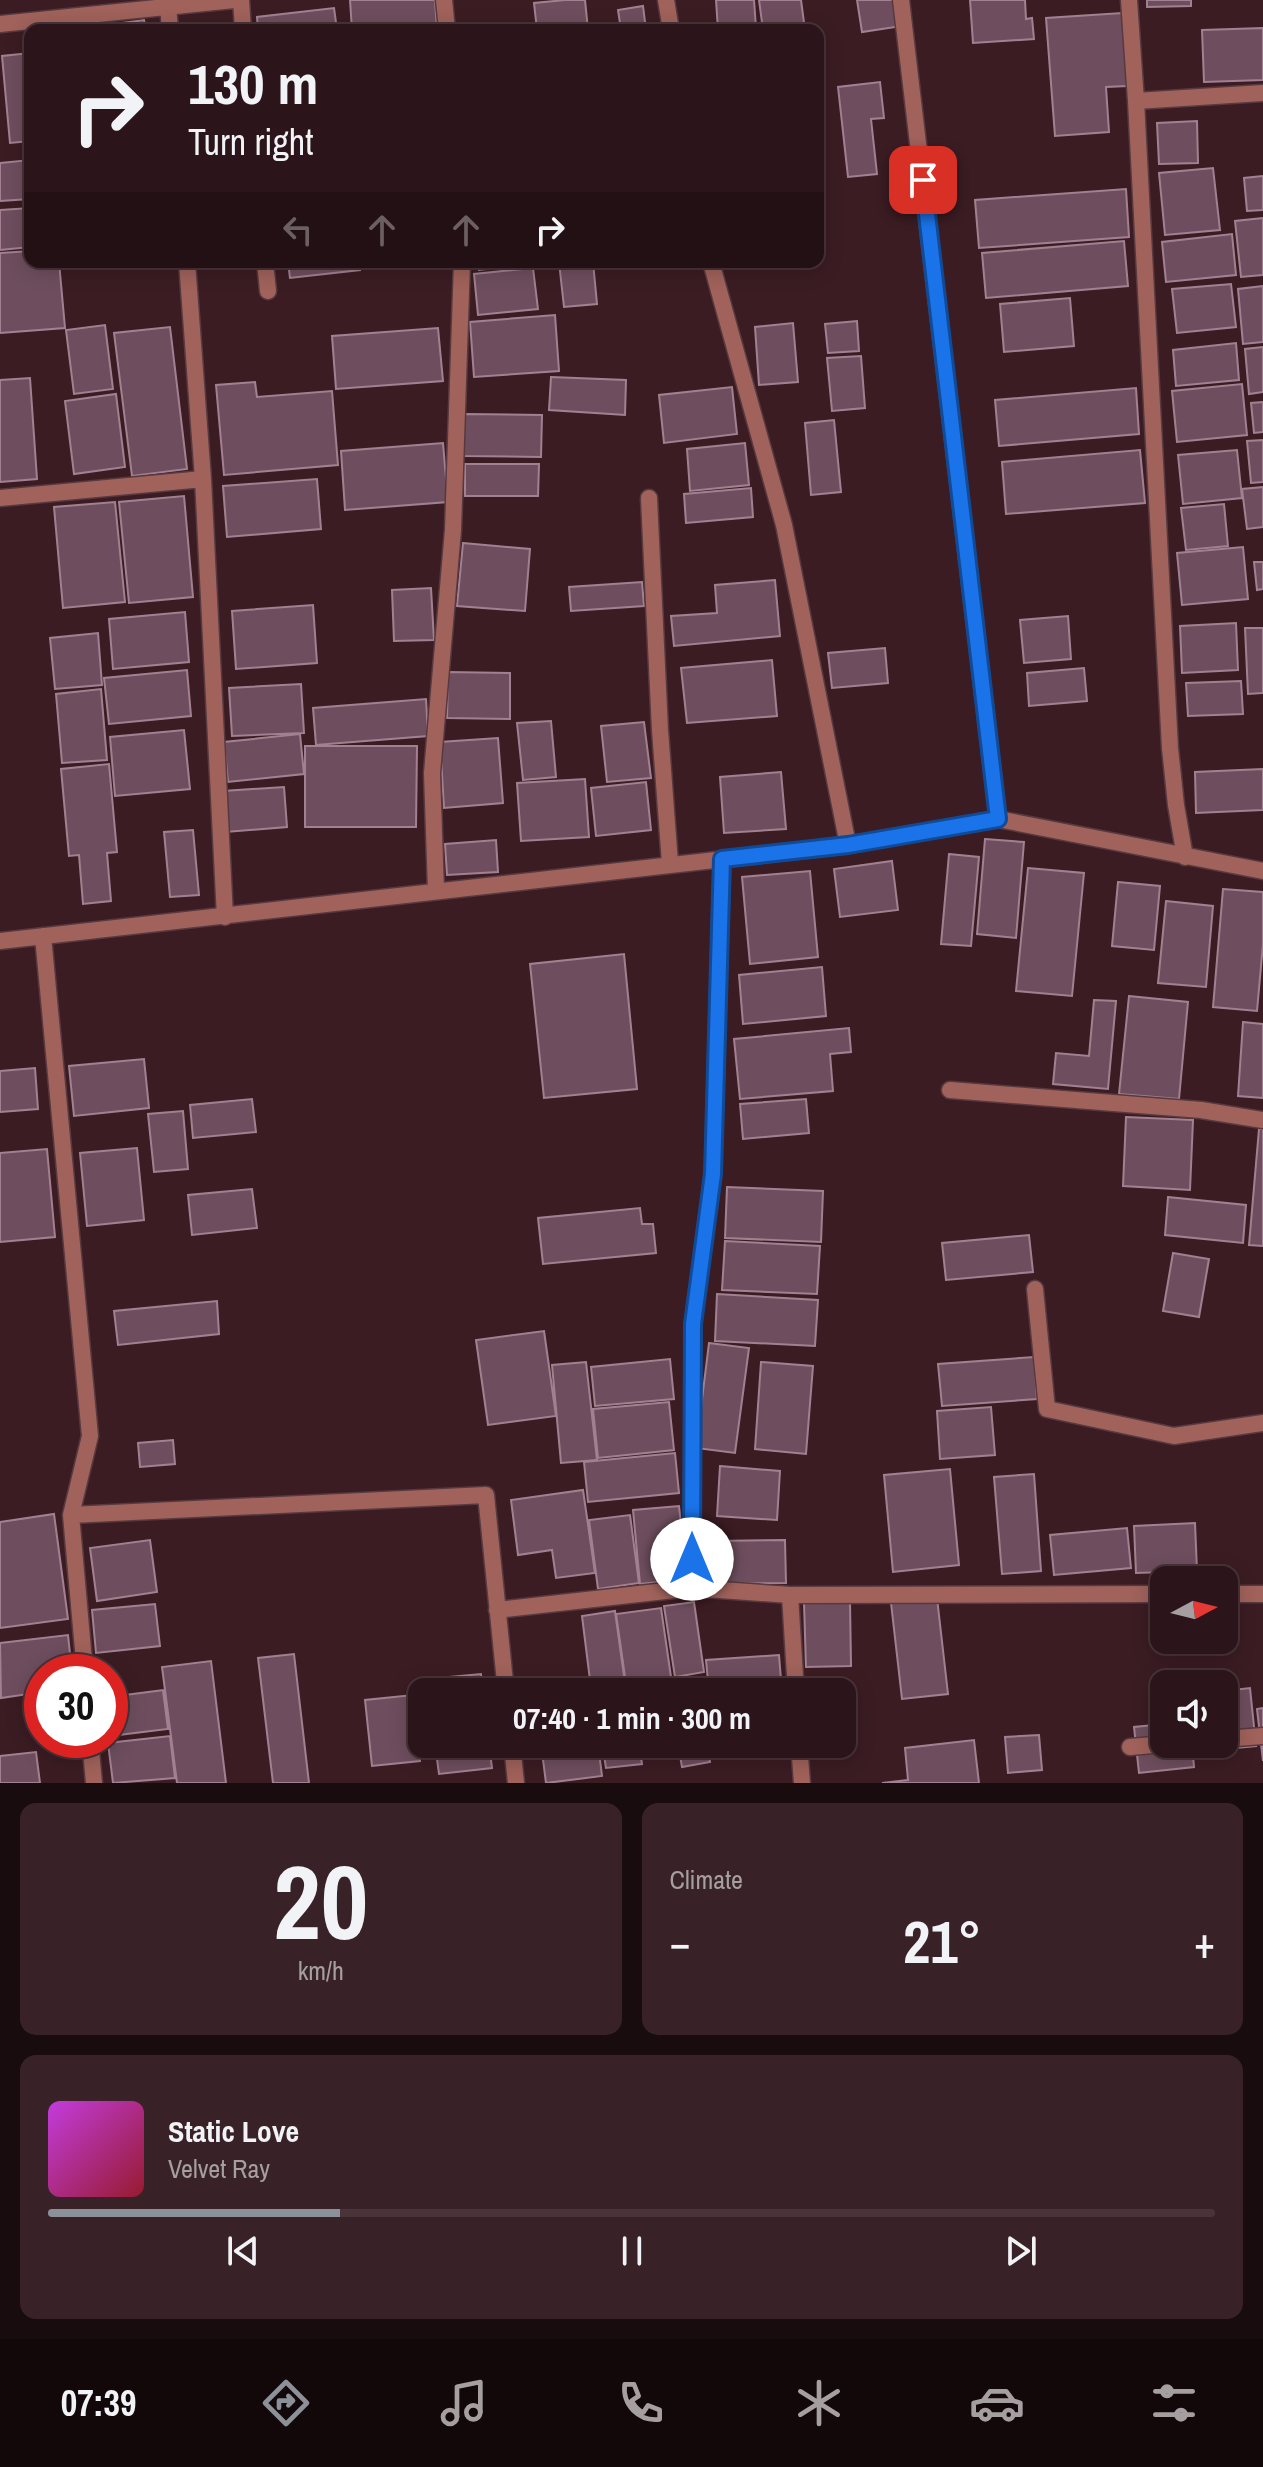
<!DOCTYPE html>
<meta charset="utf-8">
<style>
body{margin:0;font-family:"Archivo Narrow",sans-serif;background:#382227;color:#f1f3f6;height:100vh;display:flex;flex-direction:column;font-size:30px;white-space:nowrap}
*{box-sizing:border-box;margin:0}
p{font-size:26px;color:#a69fa2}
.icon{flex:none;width:44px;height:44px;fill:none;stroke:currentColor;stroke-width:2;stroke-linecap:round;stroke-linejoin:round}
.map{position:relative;height:1783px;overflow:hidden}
.panel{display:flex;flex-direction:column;gap:20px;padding:20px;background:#180c0e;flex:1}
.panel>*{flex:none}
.hud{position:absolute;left:24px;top:24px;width:800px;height:244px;border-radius:16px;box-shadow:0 4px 20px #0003,0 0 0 2px #483439;background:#2c151a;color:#f1f3f6;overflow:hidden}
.needle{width:52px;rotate:83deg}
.fabs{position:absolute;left:1150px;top:1566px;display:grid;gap:16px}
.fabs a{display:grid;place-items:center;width:88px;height:88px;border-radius:16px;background:#2c151a;box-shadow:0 4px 20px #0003,0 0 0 2px #483439;font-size:40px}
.speed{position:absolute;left:24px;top:1654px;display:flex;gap:16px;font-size:40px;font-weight:700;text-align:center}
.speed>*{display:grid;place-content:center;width:104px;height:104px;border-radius:50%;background:#2c151a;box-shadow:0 4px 20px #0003,0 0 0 2px #483439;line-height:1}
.speed .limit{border:12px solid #d22;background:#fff;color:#111}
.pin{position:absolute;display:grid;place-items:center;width:68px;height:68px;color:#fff;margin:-34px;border-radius:16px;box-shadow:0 4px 12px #0006}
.me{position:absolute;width:88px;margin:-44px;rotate:0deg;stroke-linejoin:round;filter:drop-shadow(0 0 6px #0008)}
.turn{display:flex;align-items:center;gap:28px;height:168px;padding:0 32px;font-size:36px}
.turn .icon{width:104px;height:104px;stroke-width:2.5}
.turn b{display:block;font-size:56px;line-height:68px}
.lanes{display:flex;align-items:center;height:76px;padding:0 32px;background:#0003;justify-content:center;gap:40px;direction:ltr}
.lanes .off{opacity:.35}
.big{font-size:60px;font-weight:700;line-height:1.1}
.panel .tile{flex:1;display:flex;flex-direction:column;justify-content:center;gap:12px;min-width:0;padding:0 28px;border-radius:16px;background:#382227}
.panel .dial{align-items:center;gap:0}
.dial b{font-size:104px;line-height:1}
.song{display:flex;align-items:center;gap:24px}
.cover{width:96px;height:96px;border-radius:12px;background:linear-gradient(135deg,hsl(290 70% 55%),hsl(350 70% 35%))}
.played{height:8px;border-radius:4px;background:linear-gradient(90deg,#8c9099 25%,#483439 25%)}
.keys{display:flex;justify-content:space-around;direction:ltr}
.heat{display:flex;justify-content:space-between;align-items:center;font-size:44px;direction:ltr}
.panel .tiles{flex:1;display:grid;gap:20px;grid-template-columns:1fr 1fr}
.tile:last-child{grid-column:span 2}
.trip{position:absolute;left:408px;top:1678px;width:448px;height:80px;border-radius:16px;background:#2c151a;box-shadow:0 4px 20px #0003,0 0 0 2px #483439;font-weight:700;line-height:80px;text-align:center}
.menu{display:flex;height:128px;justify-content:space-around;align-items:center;background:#12080a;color:#a69fa2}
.menu .icon{width:56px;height:56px}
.menu .on{color:#8c9099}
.menu b{font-size:36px;color:#f1f3f6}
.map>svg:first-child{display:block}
.building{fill:#6e4e5e;stroke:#a38091;stroke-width:2}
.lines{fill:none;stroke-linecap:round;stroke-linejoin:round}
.street-casing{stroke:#573940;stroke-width:19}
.street{stroke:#a0625b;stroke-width:16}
.route-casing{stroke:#114b97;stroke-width:20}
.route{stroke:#1a73e8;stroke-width:14}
</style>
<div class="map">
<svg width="1263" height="1783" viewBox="0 0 1263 1783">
<rect width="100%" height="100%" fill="#3b1c23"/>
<!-- building -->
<path class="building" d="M350 0H435L437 30H352Z
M565 0H585L588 30H537L534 3Z
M716 0H754L756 28 718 30Z
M759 0H801L805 30H763Z
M857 0H898L902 26 862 32Z
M970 0H1025L1026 19 1032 18 1034 39 973 43Z
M1147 0H1191V6L1147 7Z
M643 6 646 30H621L618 10Z
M334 8 337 30H258L257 17Z
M1122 13 1127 86 1106 87 1109 132 1055 136 1046 18Z
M144 20 146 30H107L106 25Z
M1263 28V80L1204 82 1202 30Z
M30 53V141L10 143 2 56Z
M880 82 884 118 871 119 877 174 848 177 838 87Z
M1197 121 1198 163 1159 164 1157 123Z
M30 160V199L0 201V163Z
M1213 168 1220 230 1165 235 1159 173Z
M1263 176V210L1247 211 1244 178Z
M1126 189 1129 237 979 248 975 200Z
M30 208V247L0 250V210Z
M1263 218V275L1241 277 1235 221Z
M1232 234 1236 275 1166 282 1162 242Z
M1124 241 1128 286 986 298 982 253Z
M30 251V262H59L65 328 0 333V253Z
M288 262H359L360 270 290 278Z
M478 262H549L479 270Z
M559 262H593L597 304 564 307Z
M533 268 538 309 478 315 474 274Z
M1231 284 1236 327 1177 333 1172 289Z
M1263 286V342L1243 344 1238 289Z
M1070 298 1074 346 1004 352 1000 304Z
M555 315 559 371 474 377 470 322Z
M857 321 859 351 828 353 825 324Z
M793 323 798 382 759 385 755 327Z
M105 325 113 389 74 394 66 330Z
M170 327 187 469 132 476 114 333Z
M438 328 443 381 336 389 332 336Z
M1236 343 1239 380 1176 386 1173 350Z
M1263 347V392L1249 394 1245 349Z
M861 356 865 408 832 411 827 358Z
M551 377 626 380 625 415 549 410Z
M30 378 37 479 0 482V380Z
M255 382 257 397 332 391 338 465 224 475 216 385Z
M1242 384 1247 435 1177 442 1172 391Z
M732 387 737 434 664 443 659 395Z
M1136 388 1139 434 999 446 995 400Z
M116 394 125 467 74 474 65 401Z
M1263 402V432L1254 433 1251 403Z
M464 414 542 415 541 457 464 456Z
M834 420 841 492 811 495 805 423Z
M1263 440V482L1251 483 1247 441Z
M443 443 448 502 345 510 341 451Z
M745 443 749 485 690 491 687 449Z
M1140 450 1145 503 1006 514 1002 462Z
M1237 450 1242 498 1183 504 1178 455Z
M465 464H539L538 496H465Z
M317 479 321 529 227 537 223 486Z
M1263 487V527L1247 529 1242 489Z
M751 488 753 517 686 523 684 494Z
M184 496 193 597 129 603 119 502Z
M115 502 125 602 63 608 54 507Z
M1224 504 1228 546 1186 550 1181 508Z
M463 543 530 549 525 611 457 606Z
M1243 547 1248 599 1182 605 1177 553Z
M1254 562H1263V589L1257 590Z
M775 580 780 636 674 646 671 616 717 613 715 585Z
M642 582 644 606 571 611 569 587Z
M431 588 434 640 394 641 392 590Z
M313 605 317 663 236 669 232 611Z
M185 612 189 662 113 669 109 619Z
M1068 616 1071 659 1024 663 1020 620Z
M1236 623 1238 670 1182 673 1180 626Z
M1245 628H1263V693L1248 694Z
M98 633 102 685 55 689 50 638Z
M885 648 888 683 832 688 828 653Z
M772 660 777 716 687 723 681 668Z
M1084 668 1087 701 1029 706 1027 673Z
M187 670 191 716 109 724 104 678Z
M448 672 510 673V719L447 718Z
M1241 681 1243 714 1188 716 1186 683Z
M301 684 304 733 232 736 229 688Z
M101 689 107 760 62 763 56 694Z
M426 699 428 736 316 745 313 708Z
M551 721 556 777 523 780 517 723Z
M644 722 651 778 607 782 601 726Z
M184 730 190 789 115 796 110 737Z
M300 734 304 774 228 782 224 742Z
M498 738 503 803 444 808 440 742Z
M305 746H417L416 827H305Z
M109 764 117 852 107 853 111 901 83 904 79 855 69 856 61 769Z
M1263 769V810L1196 813 1195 772Z
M781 772 786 829 724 833 720 777Z
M585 779 589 837 521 841 517 783Z
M646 782 651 830 596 836 591 788Z
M284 787 287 827 226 832 223 791Z
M193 830 199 895 170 897 164 832Z
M985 839 1024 842 1016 938 977 934Z
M496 840 498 872 447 875 445 844Z
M949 854 979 857 971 946 941 944Z
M892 861 898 910 840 917 834 869Z
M1028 868 1084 873 1072 996 1016 991Z
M810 871 818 957 750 964 742 877Z
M1118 882 1160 886 1154 950 1112 946Z
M1223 889 1263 892V944L1257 1011 1213 1007Z
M1166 901 1213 906 1206 987 1158 983Z
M624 954 637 1089 544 1098 530 964Z
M822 967 826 1016 743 1024 739 975Z
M1129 996 1188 1002 1179 1099 1119 1094Z
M1094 1000 1116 1001 1108 1089 1053 1084 1056 1053 1089 1056Z
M1243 1022 1263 1024V1098L1238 1096Z
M849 1028 851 1052 830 1054 833 1091 740 1099 734 1039Z
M144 1059 149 1108 74 1116 69 1066Z
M35 1068 38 1109 0 1112V1071Z
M252 1099 256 1132 193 1138 190 1105Z
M806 1099 809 1133 743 1139 740 1104Z
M183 1111 188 1169 154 1172 148 1114Z
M1126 1117 1193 1120 1190 1190 1123 1186Z
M1259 1129H1263V1246L1249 1245Z
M137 1148 144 1220 87 1226 80 1153Z
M47 1149 55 1237 0 1242V1153Z
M727 1187 823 1191 821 1242 725 1238Z
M252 1189 257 1228 192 1235 188 1195Z
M1168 1197 1246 1205 1243 1243 1165 1235Z
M640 1208 642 1224H653L656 1253 543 1264 538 1218Z
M1029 1235 1033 1272 946 1280 942 1243Z
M725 1241 820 1246 817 1294 722 1290Z
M1173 1253 1209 1259 1199 1317 1163 1311Z
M717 1294 818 1300 815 1346 715 1341Z
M217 1301 219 1334 118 1345 114 1311Z
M544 1331 556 1416 488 1425 476 1340Z
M709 1343 749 1348 735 1453 696 1448Z
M1034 1357 1037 1399 942 1406 938 1364Z
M670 1359 674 1399 595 1406 591 1367Z
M586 1362 597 1460 561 1463 552 1365Z
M761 1362 813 1366 806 1454 755 1449Z
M669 1402 674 1450 598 1458 593 1409Z
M991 1407 995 1455 940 1459 937 1411Z
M173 1440 175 1464 140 1467 138 1443Z
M675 1453 679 1493 588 1502 584 1462Z
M720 1466 780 1471 777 1520 717 1516Z
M950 1469 959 1565 893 1572 884 1475Z
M1034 1474 1041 1571 1002 1574 994 1477Z
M583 1490 595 1573 556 1578 552 1550 518 1555 511 1500Z
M679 1506 687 1579 640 1584 633 1510Z
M54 1514 68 1619 0 1628V1522Z
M630 1515 639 1583 598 1589 589 1520Z
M1195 1523 1197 1571 1136 1573 1134 1526Z
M1127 1528 1131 1568 1054 1575 1050 1535Z
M150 1540 157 1592 97 1601 90 1548Z
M785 1540 786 1583 713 1584 712 1541Z
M936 1589 948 1694 902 1699 890 1594Z
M694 1602 704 1672 675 1677 664 1606Z
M850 1602 851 1666 806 1667 804 1603Z
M155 1604 160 1646 96 1653 92 1610Z
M661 1608 671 1677 626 1684 616 1614Z
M615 1611 625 1683 591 1688 582 1616Z
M68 1635 72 1672H42V1692L1 1698 0 1643Z
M294 1654 309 1783H273L258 1658Z
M779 1655 782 1692H709L706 1660Z
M211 1661 226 1783H177L162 1667Z
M481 1674 483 1692H430L428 1679Z
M667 1683 668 1692H632V1689Z
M698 1683 700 1692H671L670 1687Z
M1250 1688 1256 1746 1204 1751 1203 1744H1224V1691Z
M163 1690 168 1729 110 1736V1697Z
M413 1695 420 1761 372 1766 365 1700Z
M1263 1708V1761L1257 1709Z
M1164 1724V1744H1192L1194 1767 1139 1773 1134 1727Z
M1039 1735 1042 1770 1008 1773 1005 1737Z
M170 1736 175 1778 113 1783 108 1743Z
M974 1740 979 1783H882L908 1780 905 1748Z
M435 1744H489L492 1768 439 1774Z
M541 1744H598L602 1776 546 1783Z
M602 1744H639L642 1764 606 1768Z
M640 1744H676L677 1749 642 1754Z
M678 1744H707L710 1762 682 1767Z
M712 1744H780L713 1749Z
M36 1752 40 1783H0V1756Z"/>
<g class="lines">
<!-- street casing -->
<g class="street-casing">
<path id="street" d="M241 0 243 30
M444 0 447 30
M666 0 671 30
M901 0 998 819
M1129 0 1136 101
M168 5 170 30
M0 24 234 0
M187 262 203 479 225 917
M265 262 268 291
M711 262 784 525 848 845
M0 498 203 479
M649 498 660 730 670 863
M1185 857 1176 805 1170 748 1136 101 1263 93
M436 891 432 773 453 530 462 262
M43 936 90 1436 71 1515 85 1672
M0 941 848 845 998 819 1263 871
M950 1090 1201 1110 1263 1120
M1035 1289 1047 1409 1174 1436 1263 1423
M71 1515 486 1495 506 1692
M692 1588 693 1324 713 1174 722 859
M1224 1594H1263
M790 1595 796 1692
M497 1610 692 1588 790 1595 1164 1594
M1224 1739 1263 1736
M90 1740 94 1783
M512 1744 516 1783
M799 1744 802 1783
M1130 1747 1165 1744"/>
</g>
<!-- street -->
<use href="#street" class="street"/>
</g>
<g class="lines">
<!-- route casing -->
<g class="route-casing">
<path id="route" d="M692 1559 693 1324 713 1174 722 859 848 845 998 819 923 180"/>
</g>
<!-- route -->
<use href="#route" class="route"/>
</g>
</svg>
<div class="fabs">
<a><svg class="needle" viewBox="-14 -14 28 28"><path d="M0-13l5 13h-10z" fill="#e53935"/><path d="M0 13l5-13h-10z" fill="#a69fa2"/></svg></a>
<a><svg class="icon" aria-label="sound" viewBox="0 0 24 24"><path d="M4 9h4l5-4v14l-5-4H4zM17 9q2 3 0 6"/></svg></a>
</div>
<div class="speed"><div class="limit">30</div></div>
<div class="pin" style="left:923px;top:180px;background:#d93025"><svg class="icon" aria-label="arrive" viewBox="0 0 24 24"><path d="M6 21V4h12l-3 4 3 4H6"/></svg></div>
<svg class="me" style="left:692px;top:1559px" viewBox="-20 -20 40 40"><circle r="19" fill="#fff"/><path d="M0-13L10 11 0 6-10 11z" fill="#1a73e8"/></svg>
<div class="trip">07:40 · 1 min · 300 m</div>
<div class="hud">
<div class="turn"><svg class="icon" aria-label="right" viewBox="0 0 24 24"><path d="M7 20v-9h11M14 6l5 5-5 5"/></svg><div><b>130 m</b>Turn right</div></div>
<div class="lanes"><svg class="icon off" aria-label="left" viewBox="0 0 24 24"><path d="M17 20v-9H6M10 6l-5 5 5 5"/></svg><svg class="icon off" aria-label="ahead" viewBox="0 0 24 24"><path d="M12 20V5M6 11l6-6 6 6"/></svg><svg class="icon off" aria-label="ahead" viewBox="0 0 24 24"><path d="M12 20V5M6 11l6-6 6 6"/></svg><svg class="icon" aria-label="right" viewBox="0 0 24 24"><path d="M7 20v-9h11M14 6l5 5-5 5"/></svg></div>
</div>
</div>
<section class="panel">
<div class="tiles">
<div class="tile dial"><b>20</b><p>km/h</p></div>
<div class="tile"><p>Climate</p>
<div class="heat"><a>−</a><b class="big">21°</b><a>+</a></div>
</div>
<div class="tile">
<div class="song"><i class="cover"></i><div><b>Static Love</b><p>Velvet Ray</p></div></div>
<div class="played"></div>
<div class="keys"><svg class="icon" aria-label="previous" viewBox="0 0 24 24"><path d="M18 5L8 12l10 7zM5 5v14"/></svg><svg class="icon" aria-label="pause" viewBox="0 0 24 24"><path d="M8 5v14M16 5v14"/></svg><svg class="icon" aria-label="next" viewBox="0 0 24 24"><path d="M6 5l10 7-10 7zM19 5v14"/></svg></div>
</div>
</div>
</section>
<nav class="menu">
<b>07:39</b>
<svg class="icon on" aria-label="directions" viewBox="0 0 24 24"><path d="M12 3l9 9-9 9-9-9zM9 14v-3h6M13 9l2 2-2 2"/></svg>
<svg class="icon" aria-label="music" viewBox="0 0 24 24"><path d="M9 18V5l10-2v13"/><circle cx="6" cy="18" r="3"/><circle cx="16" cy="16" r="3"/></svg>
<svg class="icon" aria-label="phone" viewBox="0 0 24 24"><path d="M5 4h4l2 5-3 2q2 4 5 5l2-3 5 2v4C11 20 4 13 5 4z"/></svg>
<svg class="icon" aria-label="climate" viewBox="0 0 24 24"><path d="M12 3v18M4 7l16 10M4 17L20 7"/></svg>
<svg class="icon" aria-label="car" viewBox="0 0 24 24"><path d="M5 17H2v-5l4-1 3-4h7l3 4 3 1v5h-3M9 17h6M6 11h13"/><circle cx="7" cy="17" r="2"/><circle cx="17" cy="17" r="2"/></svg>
<svg class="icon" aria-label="filters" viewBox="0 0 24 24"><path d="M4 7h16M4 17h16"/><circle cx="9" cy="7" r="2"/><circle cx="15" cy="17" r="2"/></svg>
</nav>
